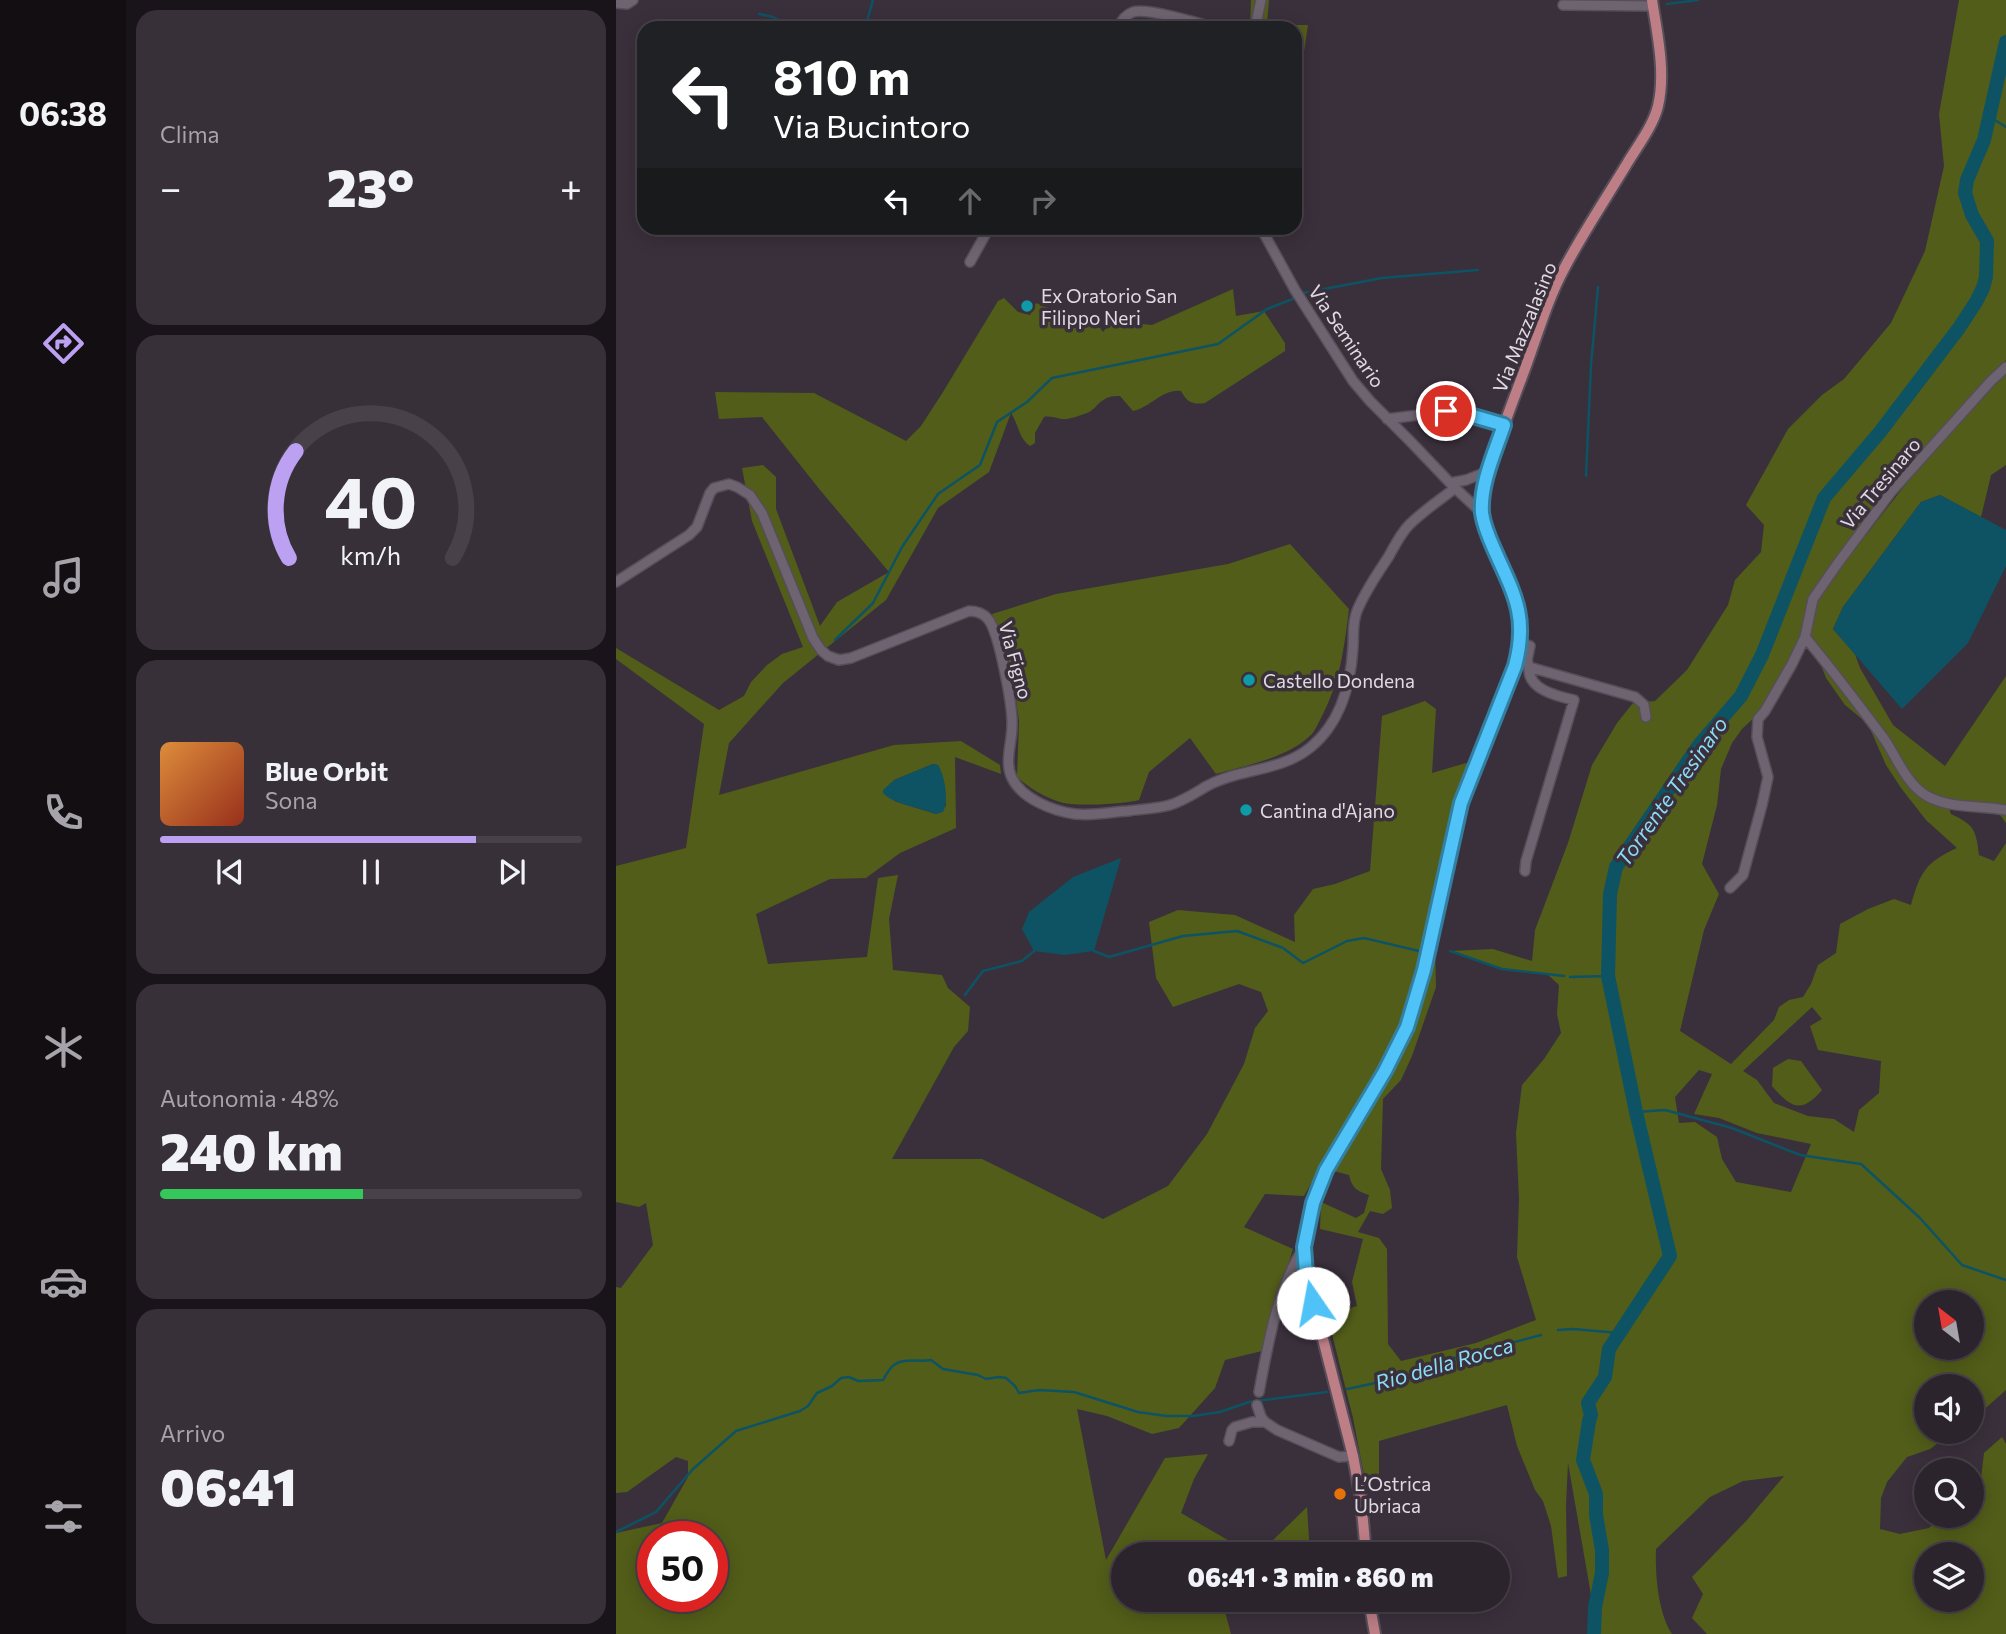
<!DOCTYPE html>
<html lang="it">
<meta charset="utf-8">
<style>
body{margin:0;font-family:Commissioner,sans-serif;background:#383039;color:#f1f3f6;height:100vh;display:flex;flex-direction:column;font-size:26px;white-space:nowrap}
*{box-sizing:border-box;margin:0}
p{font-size:23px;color:#a6a4aa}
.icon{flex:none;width:38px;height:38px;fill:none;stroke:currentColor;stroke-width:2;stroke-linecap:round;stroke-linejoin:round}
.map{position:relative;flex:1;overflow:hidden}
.drawer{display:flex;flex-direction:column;gap:10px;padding:10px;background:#181419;width:490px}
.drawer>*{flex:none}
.guide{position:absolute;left:21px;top:21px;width:665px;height:214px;border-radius:21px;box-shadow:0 4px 18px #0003,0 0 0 2px #484149;background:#202124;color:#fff;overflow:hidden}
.needle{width:46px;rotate:329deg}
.buttons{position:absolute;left:1298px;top:1290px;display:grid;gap:14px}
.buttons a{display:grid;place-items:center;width:70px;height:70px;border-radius:50%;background:#2c242d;box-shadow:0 4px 18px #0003,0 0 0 2px #484149;font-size:35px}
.speed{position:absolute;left:21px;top:1521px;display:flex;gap:14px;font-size:35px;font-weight:700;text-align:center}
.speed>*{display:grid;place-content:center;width:91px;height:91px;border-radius:50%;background:#2c242d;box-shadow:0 4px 18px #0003,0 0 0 2px #484149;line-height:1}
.speed .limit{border:10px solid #d22;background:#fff;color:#111}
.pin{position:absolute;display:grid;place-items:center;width:60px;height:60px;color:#fff;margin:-30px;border:4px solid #fff;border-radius:50%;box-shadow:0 2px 7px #0007}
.me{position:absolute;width:77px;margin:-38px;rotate:348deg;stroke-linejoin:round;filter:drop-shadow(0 0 5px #0008)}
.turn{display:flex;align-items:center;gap:24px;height:147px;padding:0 21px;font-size:32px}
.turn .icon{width:91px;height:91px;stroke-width:2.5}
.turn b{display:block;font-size:49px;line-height:60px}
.lanes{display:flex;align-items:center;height:66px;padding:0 21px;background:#0003;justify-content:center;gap:35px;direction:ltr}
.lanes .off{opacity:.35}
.big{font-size:52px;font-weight:800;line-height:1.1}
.drawer .tile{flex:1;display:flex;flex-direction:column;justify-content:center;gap:10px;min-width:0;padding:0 24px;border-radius:21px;background:#383039}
.drawer .dial{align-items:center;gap:0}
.dial svg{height:182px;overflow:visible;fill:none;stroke:#484149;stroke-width:7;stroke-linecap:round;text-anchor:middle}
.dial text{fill:#f1f3f6;stroke:none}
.song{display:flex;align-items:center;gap:21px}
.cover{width:84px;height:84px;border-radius:10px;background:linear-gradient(135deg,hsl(30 70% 55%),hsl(10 70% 35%))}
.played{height:7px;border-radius:4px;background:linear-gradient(90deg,#bca0f2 75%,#484149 75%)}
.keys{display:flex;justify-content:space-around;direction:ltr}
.heat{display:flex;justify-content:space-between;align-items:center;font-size:38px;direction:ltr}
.charge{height:10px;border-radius:5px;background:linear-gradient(90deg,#34c759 48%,#484149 0)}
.trip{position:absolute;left:495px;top:1542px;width:399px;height:70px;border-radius:35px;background:#2c242d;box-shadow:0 4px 18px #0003,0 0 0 2px #484149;font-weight:800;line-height:70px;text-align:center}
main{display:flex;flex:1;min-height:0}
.tab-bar{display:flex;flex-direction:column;width:126px;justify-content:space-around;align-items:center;background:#120e12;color:#a6a4aa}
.tab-bar .icon{width:49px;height:49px}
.tab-bar .on{color:#bca0f2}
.tab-bar b{font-size:32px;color:#f1f3f6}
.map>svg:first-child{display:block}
.green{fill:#525d19;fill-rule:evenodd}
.water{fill:#0d5364}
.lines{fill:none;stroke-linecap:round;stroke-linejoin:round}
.stream{stroke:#0d5364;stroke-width:2.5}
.river{stroke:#0d5364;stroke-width:14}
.minor-casing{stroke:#564e58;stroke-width:12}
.major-casing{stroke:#564e58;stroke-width:14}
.minor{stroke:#6e6471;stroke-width:9}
.major{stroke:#be7e86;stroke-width:10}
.route-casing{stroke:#337fa1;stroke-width:18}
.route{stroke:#4fc3f7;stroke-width:12}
.culture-dot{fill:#0f9aa8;stroke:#3a303c;stroke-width:2.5}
.food-dot{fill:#e8710a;stroke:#3a303c;stroke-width:2.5}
.labels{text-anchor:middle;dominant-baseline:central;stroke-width:7;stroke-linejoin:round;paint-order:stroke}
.poi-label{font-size:19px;fill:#e0dae2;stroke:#3a303c;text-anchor:start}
.street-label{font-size:19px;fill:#e0dae2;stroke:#3a303c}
.water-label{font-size:21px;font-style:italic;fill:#8bddf6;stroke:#3a303c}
</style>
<main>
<nav class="tab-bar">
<b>06:38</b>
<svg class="icon on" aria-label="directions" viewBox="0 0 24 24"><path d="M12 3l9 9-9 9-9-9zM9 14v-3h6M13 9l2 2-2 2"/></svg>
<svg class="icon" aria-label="music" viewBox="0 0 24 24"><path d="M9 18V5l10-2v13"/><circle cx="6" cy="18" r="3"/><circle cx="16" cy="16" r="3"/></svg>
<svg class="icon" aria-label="phone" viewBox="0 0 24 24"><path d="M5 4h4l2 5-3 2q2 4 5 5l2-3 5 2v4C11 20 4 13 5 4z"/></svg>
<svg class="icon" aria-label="climate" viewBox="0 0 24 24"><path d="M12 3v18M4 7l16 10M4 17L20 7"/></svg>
<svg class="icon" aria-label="car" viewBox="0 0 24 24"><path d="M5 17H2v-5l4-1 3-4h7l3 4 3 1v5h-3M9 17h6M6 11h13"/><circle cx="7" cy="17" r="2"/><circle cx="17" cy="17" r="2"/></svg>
<svg class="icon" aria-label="filters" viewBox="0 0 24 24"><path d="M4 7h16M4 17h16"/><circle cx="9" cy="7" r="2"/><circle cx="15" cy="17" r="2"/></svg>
</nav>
<section class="drawer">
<div class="tile"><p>Clima</p>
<div class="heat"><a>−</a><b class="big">23°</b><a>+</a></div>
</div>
<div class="tile dial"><svg viewBox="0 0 100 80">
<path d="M14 69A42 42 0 1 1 86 69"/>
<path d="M14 69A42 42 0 0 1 17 22" stroke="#bca0f2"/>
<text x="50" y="56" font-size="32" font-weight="700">40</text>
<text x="50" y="72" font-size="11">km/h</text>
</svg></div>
<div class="tile">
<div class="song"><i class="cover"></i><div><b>Blue Orbit</b><p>Sona</p></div></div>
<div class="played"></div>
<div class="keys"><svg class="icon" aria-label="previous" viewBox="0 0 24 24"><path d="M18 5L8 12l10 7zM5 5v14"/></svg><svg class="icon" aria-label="pause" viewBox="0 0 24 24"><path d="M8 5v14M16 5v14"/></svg><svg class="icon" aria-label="next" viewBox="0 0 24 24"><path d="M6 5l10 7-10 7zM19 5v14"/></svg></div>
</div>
<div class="tile"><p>Autonomia · 48%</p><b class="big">240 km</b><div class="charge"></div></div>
<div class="tile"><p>Arrivo</p><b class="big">06:41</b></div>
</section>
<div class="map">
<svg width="1390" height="1634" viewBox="0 0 1390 1634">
<rect width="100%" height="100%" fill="#3a303c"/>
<!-- green -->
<path class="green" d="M635 0H653L651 25H692L685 71 679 73V28H634Z
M1343 0H1390V360L1274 488 1197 591 1191 605 1184 639 1143 713 1126 729 1116 743 1105 769 1101 805 1086 864 1103 894 1088 930 1064 1031 1115 1064 1158 1020 1163 1007 1173 1000 1187 997 1195 984 1202 965 1220 953 1224 924 1252 909 1278 899 1295 905C1304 872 1310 862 1341 848L1310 820 1285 788 1270 765 1252 724 1229 705 1210 678 1194 636 1198 608 1207 590 1297 475 1390 373V465L1375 475 1365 517 1324 495 1305 502 1227 607 1217 629 1239 654 1244 668 1277 725 1329 766 1390 676V823L1379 808 1332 805 1335 814C1358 825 1360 829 1363 855L1378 861 1390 843V1390L1356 1420V1386H1311V1432H1337L1314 1449 1291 1457 1271 1482 1265 1498 1264 1529 1284 1534 1313 1528 1325 1516H1356V1492L1364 1487 1368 1453 1386 1437 1390 1444V1634H1091L1076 1618 1087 1594 1076 1577 1131 1520 1168 1476 1127 1481 1094 1497 1040 1549C1039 1574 1042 1613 1056 1634H978V1618L974 1589 952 1463 950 1505 951 1576 942 1578 935 1526 927 1501 919 1490 901 1446 891 1405 763 1441V1482L749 1480 737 1418 713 1322 727 1310 741 1306 736 1282 747 1239 704 1229 705 1202 740 1218 748 1213 753 1195C741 1191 736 1188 733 1175L714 1170 772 1074 819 946 820 987 796 1056 785 1080 767 1099 765 1169 774 1190 776 1208 767 1214 754 1211 742 1232 763 1238 771 1249 772 1344 785 1361 860 1343 920 1320 901 1257 903 1199 900 1133 906 1085 928 1059 945 1033 941 1014 943 985 931 974 886 969 834 951 877 949 916 961 919 930 952 843 976 765 1001 723 1017 703 1039 701 1071 670 1112 605 1119 580 1145 552 1148 525 1130 505 1172 429 1206 395 1228 379 1275 323 1309 251 1328 166 1323 114ZM1196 1007 1206 1019 1194 1026 1202 1050 1265 1061 1263 1093 1243 1110 1238 1132 1218 1119 1192 1116 1158 1103 1141 1080 1127 1071ZM1083 1070 1096 1074 1078 1114 1103 1118 1141 1133 1195 1144 1175 1192 1120 1182 1106 1159 1101 1137 1079 1122 1063 1123 1059 1097ZM1311 1302H1356V1348H1311ZM1311 1554H1356V1600H1311Z
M617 289 620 316 648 311 669 343V351L589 403C576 405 571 402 565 391 546 389 534 408 517 411L504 396C482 395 483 410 468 414 463 416 456 418 451 419 443 420 436 415 428 417L419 433V443L414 446C403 439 402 423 395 413L373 472 322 508 270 600 167 683 113 743 103 795 278 745 345 741 384 765 385 774 339 757 340 828 284 853 250 878 214 879 140 914 152 964 251 957 262 878 282 875 273 919 277 970 326 975 332 988 354 1007 352 1031 338 1047 276 1159H366L487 1219 552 1186 591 1134 628 1064 639 1028 652 1011 645 992 623 984 557 1007 540 978 533 922 562 910 619 915 679 942 678 915 697 889 719 884 754 871 766 716 809 701 820 709 816 773 857 761 834 823 808 942 794 996 779 1037 688 1196 649 1194 628 1227 677 1249 646 1351 609 1360 599 1388 563 1428 536 1434 491 1416 461 1409 490 1560 549 1458 592 1454 578 1479 565 1513 624 1547H650L691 1507 694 1554H508V1600H606L615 1634H0V1533L46 1523 72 1477V1461L60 1457 11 1492 0 1493V1287L5 1288 37 1245 30 1203 23 1207 0 1202V866L70 848 88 724 0 659V648L103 710 128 696 135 682 151 665 166 654 187 647 136 521 126 468 147 465 160 477V509L204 626 221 602 273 572 204 490 146 417 103 419 99 392 198 393 290 441 305 426 327 392 382 301 388 298 402 312 414 315 420 303 484 328 487 332 496 321 536 325ZM317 764 322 765 327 779 330 806 320 814 278 801V780ZM37 1536H96V1596H37Z
M674 544 733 609C728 650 724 682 704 720 702 724 699 730 696 734 672 758 631 765 600 774L574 738 533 772 523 800C508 804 459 807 444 802 428 797 413 788 401 777L403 721 396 670 376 614 440 594 612 564Z
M1172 1059 1185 1061 1206 1090C1185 1115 1174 1107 1156 1086L1157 1068Z"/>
<!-- water -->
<path class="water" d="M1324 495 1390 530V566L1352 643 1286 709 1217 629 1227 607 1305 502Z
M317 764 322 765C329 776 333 801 327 812L320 814C306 808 276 804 267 793V790L278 780Z
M505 858 478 951 449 955 418 951 406 929 413 912 457 877Z"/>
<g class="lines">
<!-- stream -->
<path class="stream" d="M1051 4 1082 0
M143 14 157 17 179 28
M249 28 257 0
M1374 117 1390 127
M687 293 766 278 862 270
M970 476 975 365 982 287
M219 640 257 603 286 547 322 494 364 465 381 422 411 402 436 378 602 344 651 309 679 298
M478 951 493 957 567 936 621 931 667 948 687 963 731 941 748 938 803 951
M834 951 886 969 948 976
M954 977 992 976
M349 995 367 971 406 961 418 951
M1020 1112 1049 1110 1116 1128 1184 1155 1245 1164 1303 1217 1346 1265 1390 1280
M942 1330 957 1329 1003 1333
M731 1389 807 1373 834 1359 925 1335
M0 1532 40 1512 77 1469 120 1431 184 1411 192 1406 201 1393 216 1386 225 1378 233 1377 242 1381 267 1380C270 1376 273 1368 278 1365 287 1358 303 1362 315 1360L327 1369 362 1375 370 1379 383 1377 390 1378 399 1386 403 1393 423 1390 458 1392 522 1412 550 1416H577L604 1412 633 1402 711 1392"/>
<!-- river -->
<path class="river" d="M978 1634 979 1607 986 1573V1550L980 1515V1494L967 1460 973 1421 975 1415 972 1403 989 1377 993 1349 1054 1256 1020 1112 992 976 994 894 1000 867 1083 745 1125 696 1146 655 1208 498 1264 432 1343 328 1360 302 1367 288 1370 277 1371 241 1356 215 1349 193 1351 180 1368 140 1390 42"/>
<!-- minor casing -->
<g class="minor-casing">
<path id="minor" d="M0 3 11 4 17 0
M947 5 1037 6
M502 28C505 21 509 15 517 12 531 8 583 23 599 28
M639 28 645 0
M645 228 679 290 737 381 754 401 794 441 839 488 866 513
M354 262 373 228
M771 419 835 411 888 425
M834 483 850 480 873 471
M0 582 73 535 81 527 94 493 98 488 113 484 121 487 134 495 146 513 197 638 205 650 212 656 223 660 235 658 353 611C361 611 367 613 372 619 383 632 397 707 396 726 396 743 388 762 396 778 406 799 437 811 459 814 476 816 494 812 512 811 525 809 540 809 554 805 567 801 579 793 591 786 624 768 665 772 695 747 724 723 735 684 737 647 738 635 736 623 741 611 749 591 762 573 773 556 779 545 785 533 793 525 807 511 824 500 839 488
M1189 637C1217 671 1243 705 1269 740 1281 758 1291 785 1311 796 1334 809 1364 805 1390 810
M905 643 914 646 911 660 913 667 1019 697 1028 705 1030 717
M909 871 910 861 958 700C940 696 911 689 913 667
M1114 888 1127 875 1146 805 1152 777 1141 737 1142 719 1149 711 1176 664 1189 637 1197 599 1222 563 1275 492 1375 381 1390 367
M643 1392C652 1344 661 1289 688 1247
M641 1405 645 1417 649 1422
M613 1441 616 1430 619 1427 636 1422H649L661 1430 723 1457 737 1456"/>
</g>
<!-- major casing -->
<g class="major-casing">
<path id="major" d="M750 1554 745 1499 737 1456 690 1273C680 1178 758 1109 791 1026 819 955 823 877 845 804 860 753 888 706 902 655 917 585 853 548 870 482 880 443 896 404 910 366 922 333 932 298 949 267 968 231 991 197 1012 162 1023 144 1037 126 1042 106 1050 72 1041 33 1036 0
M753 1600 759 1634"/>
</g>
<!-- minor -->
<use href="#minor" class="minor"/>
<!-- major -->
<use href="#major" class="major"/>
</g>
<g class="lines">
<!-- route casing -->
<g class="route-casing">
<path id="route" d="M697 1303 690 1273 688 1247 697 1203 710 1170 769 1071 791 1027 808 970 845 803 899 666C911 621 901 599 882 558 876 544 868 529 866 513 864 484 879 452 888 425L840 411H830"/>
</g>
<!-- route -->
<use href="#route" class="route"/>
</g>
<!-- markers -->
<g class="culture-dot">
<circle cx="411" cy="306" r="7"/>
<circle cx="633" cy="680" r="7"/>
<circle cx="630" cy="810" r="7"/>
</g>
<circle class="food-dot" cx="724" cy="1494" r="7"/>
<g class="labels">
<!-- poi labels -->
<g class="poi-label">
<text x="425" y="295">Ex Oratorio San<tspan x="425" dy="22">Filippo Neri</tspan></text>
<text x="647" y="680">Castello Dondena</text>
<text x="644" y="810">Cantina d'Ajano</text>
<text x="738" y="1483">L’Ostrica<tspan x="738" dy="22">Ubriaca</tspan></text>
</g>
<!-- street labels -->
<g class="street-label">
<text transform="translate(908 327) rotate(-68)">Via Mazzalasino</text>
<text transform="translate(731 336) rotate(56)">Via Seminario</text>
<text transform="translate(1264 483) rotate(-50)">Via Tresinaro</text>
<text transform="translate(400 660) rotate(75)">Via Figno</text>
</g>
<!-- water labels -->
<g class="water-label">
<text transform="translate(1055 791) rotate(-55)">Torrente Tresinaro</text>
<text transform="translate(828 1363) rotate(-16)">Rio della Rocca</text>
</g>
</g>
</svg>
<div class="buttons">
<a><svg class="needle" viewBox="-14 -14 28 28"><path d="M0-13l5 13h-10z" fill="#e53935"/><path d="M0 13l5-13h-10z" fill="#a6a4aa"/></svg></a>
<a><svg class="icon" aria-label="sound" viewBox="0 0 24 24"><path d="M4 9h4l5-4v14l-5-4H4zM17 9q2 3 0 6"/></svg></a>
<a><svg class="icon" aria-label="search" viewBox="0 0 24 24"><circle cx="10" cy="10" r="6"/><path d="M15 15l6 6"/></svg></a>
<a><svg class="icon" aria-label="layers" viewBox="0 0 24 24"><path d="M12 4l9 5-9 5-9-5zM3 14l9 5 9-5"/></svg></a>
</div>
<div class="speed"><div class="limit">50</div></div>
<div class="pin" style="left:830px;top:411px;background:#d93025"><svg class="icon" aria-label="arrive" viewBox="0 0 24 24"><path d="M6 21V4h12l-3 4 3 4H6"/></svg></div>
<svg class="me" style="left:697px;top:1303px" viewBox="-20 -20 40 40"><circle r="19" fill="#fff"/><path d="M0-13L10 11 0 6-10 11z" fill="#4fc3f7"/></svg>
<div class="trip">06:41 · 3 min · 860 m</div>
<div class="guide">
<div class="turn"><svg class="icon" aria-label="left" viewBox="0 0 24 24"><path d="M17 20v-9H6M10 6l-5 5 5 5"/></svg><div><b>810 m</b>Via Bucintoro</div></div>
<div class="lanes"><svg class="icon" aria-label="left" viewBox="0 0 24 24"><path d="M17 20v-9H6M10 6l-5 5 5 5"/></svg><svg class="icon off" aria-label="ahead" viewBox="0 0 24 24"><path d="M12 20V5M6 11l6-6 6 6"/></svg><svg class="icon off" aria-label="right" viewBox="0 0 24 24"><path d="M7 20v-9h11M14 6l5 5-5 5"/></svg></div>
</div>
</div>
</main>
